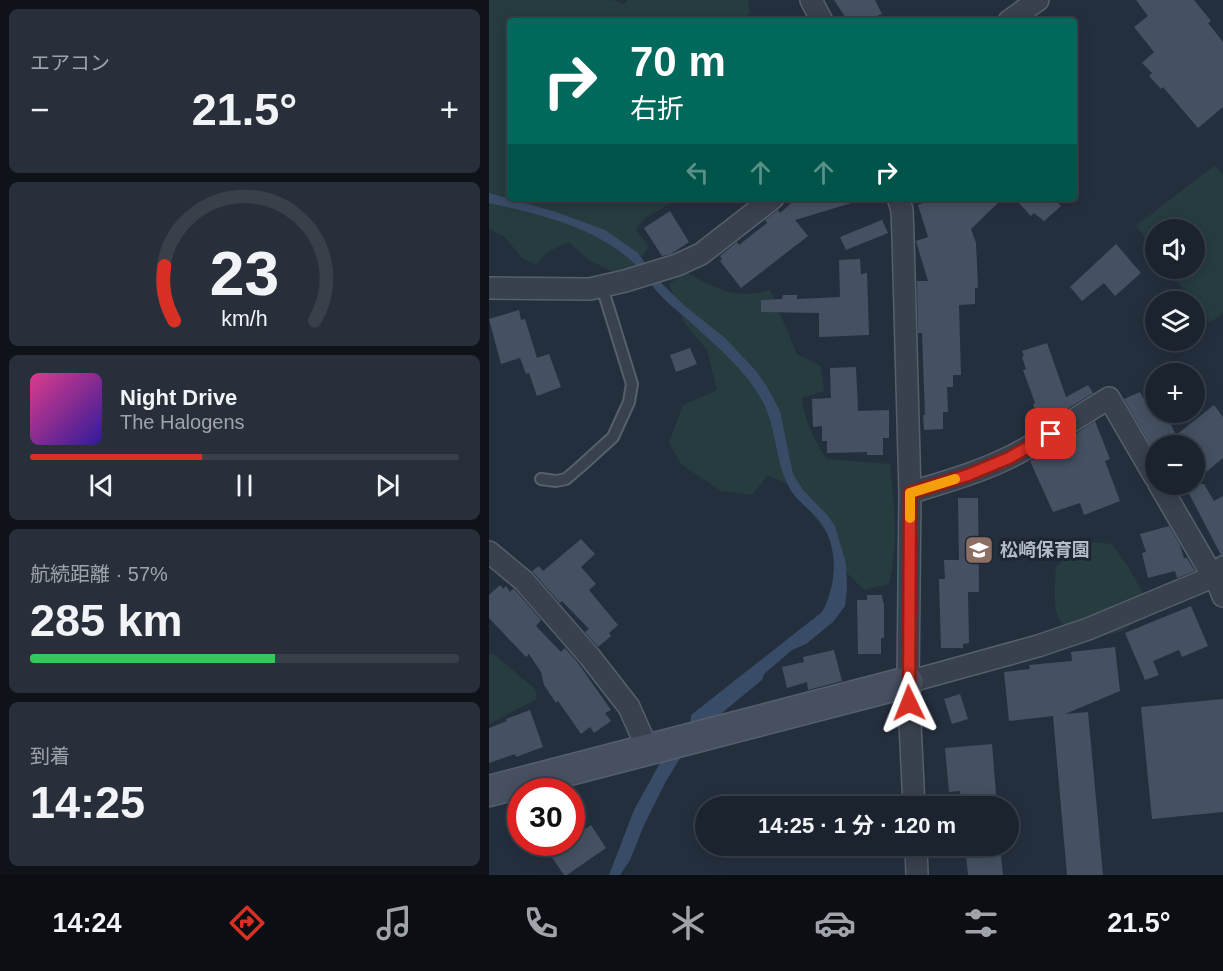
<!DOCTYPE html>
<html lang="ja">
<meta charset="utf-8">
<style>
body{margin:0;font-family:Helvetica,"Noto Sans JP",sans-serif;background:#282f3a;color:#f1f3f6;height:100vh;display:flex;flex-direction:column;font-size:22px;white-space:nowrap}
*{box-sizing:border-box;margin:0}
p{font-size:20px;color:#a0a4aa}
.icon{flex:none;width:33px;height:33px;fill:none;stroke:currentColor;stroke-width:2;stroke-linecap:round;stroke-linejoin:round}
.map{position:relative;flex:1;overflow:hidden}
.drawer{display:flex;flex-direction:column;gap:9px;padding:9px;background:#0f1319;width:489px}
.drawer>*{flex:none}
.hud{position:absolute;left:18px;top:18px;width:570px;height:183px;border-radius:6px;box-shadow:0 3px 15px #0003,0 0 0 2px #39404a;background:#00695c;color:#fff;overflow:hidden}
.buttons{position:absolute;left:656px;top:219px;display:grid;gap:12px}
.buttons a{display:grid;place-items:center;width:60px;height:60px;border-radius:50%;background:#1b232e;box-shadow:0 3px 15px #0003,0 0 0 2px #39404a;font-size:30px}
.speed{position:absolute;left:18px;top:778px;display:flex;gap:12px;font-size:30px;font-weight:700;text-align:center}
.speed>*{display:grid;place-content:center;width:78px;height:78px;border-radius:50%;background:#1b232e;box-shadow:0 3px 15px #0003,0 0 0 2px #39404a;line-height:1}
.speed .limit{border:9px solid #d22;background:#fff;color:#111}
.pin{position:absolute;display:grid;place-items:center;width:51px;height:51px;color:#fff;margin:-26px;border-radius:12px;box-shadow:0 3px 9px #0006}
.me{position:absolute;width:66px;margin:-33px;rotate:358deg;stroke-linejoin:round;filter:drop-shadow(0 0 4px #0008)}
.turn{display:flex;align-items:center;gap:21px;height:126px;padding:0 24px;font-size:27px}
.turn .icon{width:78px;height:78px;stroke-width:2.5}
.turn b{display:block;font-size:42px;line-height:51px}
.lanes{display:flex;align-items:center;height:57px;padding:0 24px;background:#0003;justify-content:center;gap:30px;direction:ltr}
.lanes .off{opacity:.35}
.big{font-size:45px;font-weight:700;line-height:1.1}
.drawer .card{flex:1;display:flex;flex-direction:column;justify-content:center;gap:9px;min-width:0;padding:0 21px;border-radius:9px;background:#282f3a}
.drawer .dial{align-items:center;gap:0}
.dial svg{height:156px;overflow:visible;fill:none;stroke:#39404a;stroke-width:7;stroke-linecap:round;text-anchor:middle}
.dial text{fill:#f1f3f6;stroke:none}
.song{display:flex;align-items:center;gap:18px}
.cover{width:72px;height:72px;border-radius:9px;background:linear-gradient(135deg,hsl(330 70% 55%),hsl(250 70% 35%))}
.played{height:6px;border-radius:3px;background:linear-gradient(90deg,#d93025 40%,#39404a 40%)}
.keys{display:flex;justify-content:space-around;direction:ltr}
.heat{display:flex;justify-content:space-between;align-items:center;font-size:33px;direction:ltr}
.charge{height:9px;border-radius:4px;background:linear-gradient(90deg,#34c759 57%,#39404a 0)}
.trip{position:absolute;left:206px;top:796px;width:324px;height:60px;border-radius:30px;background:#1b232e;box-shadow:0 3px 15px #0003,0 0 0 2px #39404a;font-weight:700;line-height:60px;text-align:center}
.menu{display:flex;height:96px;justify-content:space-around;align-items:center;background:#0b0e12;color:#a0a4aa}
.menu .icon{width:42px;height:42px}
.menu .current{color:#d93025}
.menu b{font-size:27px;color:#f1f3f6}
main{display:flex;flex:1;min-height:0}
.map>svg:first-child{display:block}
.green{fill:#263c3f}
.water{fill:#394c67}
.building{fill:#455162}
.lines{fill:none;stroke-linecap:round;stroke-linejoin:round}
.lane-casing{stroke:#565f6c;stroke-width:14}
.street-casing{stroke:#565f6c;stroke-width:24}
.secondary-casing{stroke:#565f6c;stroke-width:33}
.lane{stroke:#38414e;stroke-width:10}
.street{stroke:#38414e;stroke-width:21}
.secondary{stroke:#465061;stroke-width:30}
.route-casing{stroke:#8d1f18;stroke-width:15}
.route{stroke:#d93025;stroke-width:10}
.slow{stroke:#f59e0b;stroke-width:10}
.labels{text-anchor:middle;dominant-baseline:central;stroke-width:6;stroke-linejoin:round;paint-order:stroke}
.poi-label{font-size:18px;font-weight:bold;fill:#b4bcc9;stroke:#1d2633;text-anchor:start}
</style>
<main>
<section class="drawer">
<div class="card"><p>エアコン</p>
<div class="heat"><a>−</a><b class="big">21.5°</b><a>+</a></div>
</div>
<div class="card dial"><svg viewBox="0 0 100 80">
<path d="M14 69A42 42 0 1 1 86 69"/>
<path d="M14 69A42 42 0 0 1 9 41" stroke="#d93025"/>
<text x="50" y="56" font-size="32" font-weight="700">23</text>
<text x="50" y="72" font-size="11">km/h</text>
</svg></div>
<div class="card">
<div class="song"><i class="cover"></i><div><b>Night Drive</b><p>The Halogens</p></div></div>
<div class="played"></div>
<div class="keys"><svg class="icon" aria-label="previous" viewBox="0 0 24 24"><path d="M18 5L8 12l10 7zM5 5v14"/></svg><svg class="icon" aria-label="pause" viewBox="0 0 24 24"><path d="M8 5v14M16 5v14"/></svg><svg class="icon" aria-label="next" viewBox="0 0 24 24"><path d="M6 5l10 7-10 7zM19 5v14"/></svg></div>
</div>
<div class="card"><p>航続距離 · 57%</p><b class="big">285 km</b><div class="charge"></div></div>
<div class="card"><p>到着</p><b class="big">14:25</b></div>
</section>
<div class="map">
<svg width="734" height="875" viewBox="0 0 734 875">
<rect width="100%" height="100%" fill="#242f3e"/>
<!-- green -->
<path class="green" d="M0 0H124L135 4 139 0H259L261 12 254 21H21V198H186C171 215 158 210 147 230L160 246 145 268 124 272 98 259 80 242 58 252 47 265 33 258 16 237 0 229Z
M726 165 734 175V313L721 323 679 269 705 268V230H666V251L647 226Z
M197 272C227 289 246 300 281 290L308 354 332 366 335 391 313 398C316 422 325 439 337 459L401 464C405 505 410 543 400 584L375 590 357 572 346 542 298 484 279 475 263 495 232 491 192 464 180 443 194 405 228 390 218 350 196 324 180 284Z
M594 541 623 544 638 565 654 593C651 603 648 619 639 627 622 640 582 637 570 619 564 608 566 580 567 567Z
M0 653 6 655 46 689 48 699 0 724Z"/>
<!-- water -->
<path class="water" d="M0 193 67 212 116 230 148 252 170 281 197 307 236 338 267 371 277 385 291 411 304 474 314 490 339 516 346 526 357 564 358 589 356 606 344 622 317 644 303 650 275 674 273 680 223 721 195 752 177 781 155 825 141 860 131 875H120L145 810 171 763 201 728 202 715 333 612C347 587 350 551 334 526 326 512 309 503 301 489 286 462 288 429 274 402 259 372 223 342 198 319 185 308 172 298 162 284 154 275 148 265 138 257 99 225 48 214 0 203Z"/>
<!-- building -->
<path class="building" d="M345 0H386L393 14 376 21H359Z
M647 0H705L722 21 719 23 734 42V107L709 128 674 87 672 89 660 76 663 73 653 63 665 52 645 27 659 16Z
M308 198H366V202L306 220 319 236 252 288 231 261 233 259 231 256 248 242 250 245 278 223 276 220 289 210 291 213Z
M446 198H514L482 229 487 243 489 288H486V304L470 305 472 375H464V387H458L459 412H454V429L435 430 434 415H436L433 333H429L428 281H439L427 241 439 237 429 205Z
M525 198H564L572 206 555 221 545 213 542 216Z
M181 211 200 242 182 254 173 256 155 228Z
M393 220 399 233 357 250 351 237Z
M627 244 652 273 626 296 615 283 593 301 581 287Z
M371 259 372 274 378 273 380 335 330 337V313L272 312V300L293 299 294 295H308V299L351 297 350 260Z
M30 310 32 320 36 319 48 358 60 354 72 387 48 396 40 373 37 374 31 358 12 364 0 319Z
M558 343 577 397 599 385 604 393 565 417 544 424 541 417 547 414 544 404 546 403 534 370 537 369 533 357 535 356 533 351Z
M201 348 208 364 187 372 181 355Z
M367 367 369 411 400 410V438H394V455H378V452L338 453V441H333V426L324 427 323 399 342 398 341 368Z
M651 392 657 403 664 399 666 412H676L687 435 725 405 734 417V458L705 482V446H662L635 399Z
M606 421 621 459 616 461 631 501 595 515 591 503 564 512 541 461 584 443 582 437Z
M695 484H715L725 501 734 496V555H732Z
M469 498H489L490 592H479L480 643 474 644V648H452L450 579H456L455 560H470Z
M680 526 691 545 695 558H698L706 571 688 578 686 571 659 578 653 553 657 552 651 534Z
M92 539 106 554 92 567 107 584 100 590 129 625 120 633 122 636 109 647 96 632 100 629 73 601 71 603 43 571 50 566 54 571Z
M11 585 14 589 17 586 21 592 24 589 26 590 52 620 47 626 72 652 76 648 89 663 122 710 116 713 122 721 105 733 101 727 92 734 69 701 67 703 55 685 52 672 40 654 37 657 0 618V595Z
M378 595H393L394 603H395V638H392V654H369L368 600H378Z
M702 606 719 646 693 657 690 650 664 661 670 675 656 680 636 633Z
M626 647 631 691 576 714 599 712 614 875H578L564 716 520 721 515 672 541 669 540 665 583 661 582 652Z
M345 650 353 681 319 690 318 682 298 688 293 667 315 662 314 657Z
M471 694 479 719 463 724 455 699Z
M734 699V812L663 819 652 707Z
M41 710 54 747 27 757 26 754 0 763V728L18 721 17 719Z
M503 744 508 807H473L471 791 460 792 456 748Z
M102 825 117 848 78 875H75L53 843H82V839Z
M476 846H511L514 875H479Z"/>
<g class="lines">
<!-- lane casing -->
<g class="lane-casing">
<path id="lane" d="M52 479 67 481 77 479 91 467 124 437 140 402 143 384 113 287"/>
</g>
<!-- street casing -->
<g class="street-casing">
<path id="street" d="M322 0 333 21
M520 21 549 0
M409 198 413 210 414 237 421 493 419 682 425 807
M0 288 101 289 136 281 188 265 212 254 284 198
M670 484 719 568 726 576 734 596
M421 493C455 482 489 473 521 457 555 440 587 418 620 398L666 477
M0 552 35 581 101 657 140 707 159 750
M419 682 549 646 599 629 726 576 734 567
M427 846 428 875"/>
</g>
<!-- secondary casing -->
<g class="secondary-casing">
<path id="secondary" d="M0 791 419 682"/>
</g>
<!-- lane -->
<use href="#lane" class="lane"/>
<!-- street -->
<use href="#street" class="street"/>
<!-- secondary -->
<use href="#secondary" class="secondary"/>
</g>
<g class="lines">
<!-- route casing -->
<g class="route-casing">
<path id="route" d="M420 703 421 493 479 475 520 458 562 434"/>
</g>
<!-- route -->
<use href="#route" class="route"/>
<!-- slow -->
<path class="slow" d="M421 518V493L466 479"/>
</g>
<!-- icons -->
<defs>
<g id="school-square" transform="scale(1.5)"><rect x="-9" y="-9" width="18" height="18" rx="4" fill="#8d6e63" stroke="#1d2633"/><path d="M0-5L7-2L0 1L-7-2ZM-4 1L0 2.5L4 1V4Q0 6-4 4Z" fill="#fff"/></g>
</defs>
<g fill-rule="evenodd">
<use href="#school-square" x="490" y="550"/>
</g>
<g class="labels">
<!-- poi labels -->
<g class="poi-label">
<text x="511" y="550">松崎保育園</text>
</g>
</g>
</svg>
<div class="buttons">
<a><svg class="icon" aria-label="sound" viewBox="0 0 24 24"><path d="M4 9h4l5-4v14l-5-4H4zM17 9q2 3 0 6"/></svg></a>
<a><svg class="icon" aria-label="layers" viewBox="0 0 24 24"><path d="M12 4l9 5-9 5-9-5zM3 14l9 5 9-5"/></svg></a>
<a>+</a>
<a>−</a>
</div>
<div class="speed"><div class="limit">30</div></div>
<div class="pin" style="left:562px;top:434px;background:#d93025"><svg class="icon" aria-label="arrive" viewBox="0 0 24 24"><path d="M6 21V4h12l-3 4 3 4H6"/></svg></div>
<svg class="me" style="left:420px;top:703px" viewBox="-20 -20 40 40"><path d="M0-17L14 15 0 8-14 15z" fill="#d93025" stroke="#fff" stroke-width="4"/></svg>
<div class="trip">14:25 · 1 分 · 120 m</div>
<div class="hud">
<div class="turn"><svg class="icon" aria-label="right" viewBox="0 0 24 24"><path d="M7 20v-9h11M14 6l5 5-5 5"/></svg><div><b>70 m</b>右折</div></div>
<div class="lanes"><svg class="icon off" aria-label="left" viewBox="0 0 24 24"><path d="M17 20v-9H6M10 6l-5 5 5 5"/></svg><svg class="icon off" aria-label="ahead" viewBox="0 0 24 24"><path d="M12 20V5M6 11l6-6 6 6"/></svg><svg class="icon off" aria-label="ahead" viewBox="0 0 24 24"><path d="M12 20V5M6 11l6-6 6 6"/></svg><svg class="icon" aria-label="right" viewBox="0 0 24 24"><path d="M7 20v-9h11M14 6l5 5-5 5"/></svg></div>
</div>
</div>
</main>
<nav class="menu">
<b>14:24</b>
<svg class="icon current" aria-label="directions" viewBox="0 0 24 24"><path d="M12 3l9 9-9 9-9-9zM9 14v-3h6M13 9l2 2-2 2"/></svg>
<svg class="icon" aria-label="music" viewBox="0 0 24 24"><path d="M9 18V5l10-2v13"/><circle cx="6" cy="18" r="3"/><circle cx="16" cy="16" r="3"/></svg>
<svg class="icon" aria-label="phone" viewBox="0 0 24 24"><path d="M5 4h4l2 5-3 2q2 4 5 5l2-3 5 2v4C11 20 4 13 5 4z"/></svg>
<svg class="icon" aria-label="climate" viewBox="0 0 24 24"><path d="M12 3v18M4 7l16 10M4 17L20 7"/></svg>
<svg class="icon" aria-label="car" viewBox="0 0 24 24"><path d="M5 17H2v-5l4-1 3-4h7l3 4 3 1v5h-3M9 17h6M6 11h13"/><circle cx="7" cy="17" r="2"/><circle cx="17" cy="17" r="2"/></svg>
<svg class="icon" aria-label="filters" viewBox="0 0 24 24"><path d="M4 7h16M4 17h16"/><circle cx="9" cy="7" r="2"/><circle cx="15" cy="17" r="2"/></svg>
<b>21.5°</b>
</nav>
